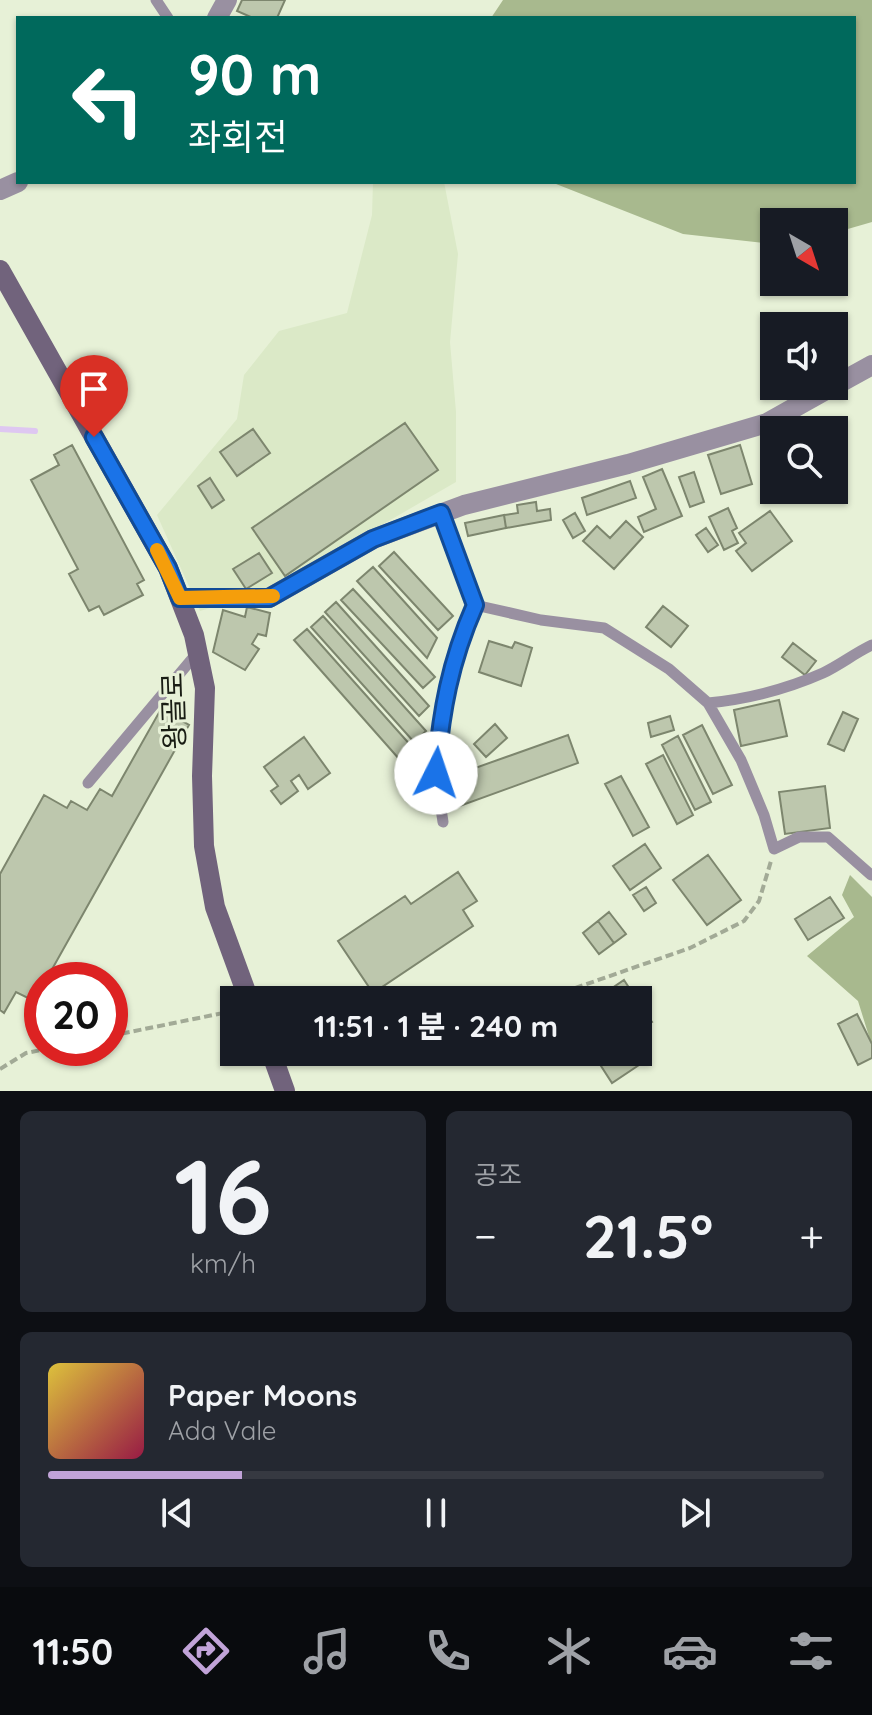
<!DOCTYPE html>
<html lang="ko">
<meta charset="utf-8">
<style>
body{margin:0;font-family:Quicksand,"Noto Sans KR",sans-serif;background:#242831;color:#f1f3f6;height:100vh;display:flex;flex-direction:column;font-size:30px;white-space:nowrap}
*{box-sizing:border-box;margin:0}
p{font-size:26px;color:#9ea1a6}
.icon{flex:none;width:44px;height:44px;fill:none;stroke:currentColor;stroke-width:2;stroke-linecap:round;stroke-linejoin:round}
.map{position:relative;height:1091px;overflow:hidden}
.drawer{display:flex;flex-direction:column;gap:20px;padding:20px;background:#0d0f14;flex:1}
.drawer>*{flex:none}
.hud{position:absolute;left:16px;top:16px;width:840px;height:168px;border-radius:0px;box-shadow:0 2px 6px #0004;background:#00695c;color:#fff;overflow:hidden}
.needle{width:52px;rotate:141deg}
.tools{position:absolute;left:760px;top:208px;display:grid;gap:16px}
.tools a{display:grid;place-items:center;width:88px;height:88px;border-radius:0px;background:#171b24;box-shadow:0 2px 6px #0004;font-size:40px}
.speed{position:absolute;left:24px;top:962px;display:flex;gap:16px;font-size:40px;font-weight:700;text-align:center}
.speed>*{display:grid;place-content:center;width:104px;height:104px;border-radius:50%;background:#171b24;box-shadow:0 2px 6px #0004;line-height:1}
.speed .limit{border:12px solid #d22;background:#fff;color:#111}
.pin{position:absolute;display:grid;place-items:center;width:68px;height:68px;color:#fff;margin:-82px -34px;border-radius:50% 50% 50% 0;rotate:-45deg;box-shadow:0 0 8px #0007}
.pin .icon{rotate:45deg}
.me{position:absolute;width:88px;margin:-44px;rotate:4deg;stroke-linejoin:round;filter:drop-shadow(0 0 6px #0008)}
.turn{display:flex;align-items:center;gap:28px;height:168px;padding:0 40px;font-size:36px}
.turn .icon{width:104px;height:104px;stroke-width:2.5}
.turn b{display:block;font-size:56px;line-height:68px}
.big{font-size:60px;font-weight:800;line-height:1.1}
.drawer .card{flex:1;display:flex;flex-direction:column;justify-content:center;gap:12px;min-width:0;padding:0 28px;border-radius:12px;background:#242831}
.drawer .dial{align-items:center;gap:0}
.dial b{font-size:104px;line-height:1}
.song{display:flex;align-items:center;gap:24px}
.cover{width:96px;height:96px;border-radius:12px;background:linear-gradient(135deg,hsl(50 70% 55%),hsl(340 70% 35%))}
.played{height:8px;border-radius:4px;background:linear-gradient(90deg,#c1a3d8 25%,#363941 25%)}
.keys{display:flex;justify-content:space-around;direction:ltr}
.heat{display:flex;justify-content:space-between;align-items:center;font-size:44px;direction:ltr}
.drawer .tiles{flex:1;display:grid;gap:20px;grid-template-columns:1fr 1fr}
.card:last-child{grid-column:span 2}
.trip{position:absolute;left:220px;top:986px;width:432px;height:80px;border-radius:0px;background:#171b24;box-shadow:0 2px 6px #0004;font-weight:800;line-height:80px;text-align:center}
.dock{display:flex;height:128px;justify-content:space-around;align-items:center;background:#090b0e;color:#9ea1a6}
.dock .icon{width:56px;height:56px}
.dock .on{color:#c1a3d8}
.dock b{font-size:36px;color:#f1f3f6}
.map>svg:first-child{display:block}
.built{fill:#dbe9c7}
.forest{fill:#a8b98e}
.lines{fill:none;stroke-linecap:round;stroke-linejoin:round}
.stream{stroke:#dec7f1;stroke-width:6}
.building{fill:#bdc7ad;stroke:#7d866e;stroke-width:2}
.path{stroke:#a2aa96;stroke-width:4;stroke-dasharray:8 4;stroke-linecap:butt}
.lane{stroke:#9990a1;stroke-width:11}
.street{stroke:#9990a1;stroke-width:20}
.secondary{stroke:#71637c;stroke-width:20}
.route-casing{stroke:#114b97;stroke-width:20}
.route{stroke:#1a73e8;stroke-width:14}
.slow{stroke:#f59e0b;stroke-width:14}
.labels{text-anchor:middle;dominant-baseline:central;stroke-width:6;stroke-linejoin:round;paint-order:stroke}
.street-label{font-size:28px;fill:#191d14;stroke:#e7f1d7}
</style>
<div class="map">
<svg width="872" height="1091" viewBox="0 0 872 1091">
<rect width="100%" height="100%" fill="#e7f1d7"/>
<!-- built -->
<path class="built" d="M373 182H444L458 254 450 342 456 412V482L271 589 200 611 157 515 237 419 244 375 279 331 347 313 372 215Z"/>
<!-- forest -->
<path class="forest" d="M503 0H872V222L834 233V222H774V244H772L683 234 551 182H854V18H491Z
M850 875 872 897V1046L858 1001 807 956 854 917 842 895Z"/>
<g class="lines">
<!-- stream -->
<path class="stream" d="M0 429 35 431"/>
</g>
<!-- building -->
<path class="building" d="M242 0H285L277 18H253L237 11Z
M405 423 438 470 285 576 252 528Z
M253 429 270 453 237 476 220 452Z
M72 445 144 580 137 584 143 595 104 615 99 606 89 611 69 574 78 569 31 480 59 465 54 455Z
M740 445 752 484 721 494 708 455Z
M662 469 682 516 644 532 638 517 656 509 643 477Z
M694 472 704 502 690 507 679 477Z
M210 478 224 500 212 508 198 486Z
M630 481 636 498 587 515 582 498Z
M536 502 537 511 550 509 551 520 506 528 504 515 518 513 517 505Z
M728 508 737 528 732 531 738 543 724 550 709 517Z
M770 511 792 541 752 571 736 551 746 543 739 533Z
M575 513 585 531 573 538 563 520Z
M504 515 506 528 468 536 465 523Z
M626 521 643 537 614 569 583 541 597 526 610 538Z
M706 528 718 545 708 552 696 535Z
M394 552 453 616 438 630 379 566Z
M259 553 272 573 246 589 233 569Z
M373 567 437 638 427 658 357 581Z
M353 589 435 677 423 688 341 600Z
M336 602 429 706 419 716 325 612Z
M663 606 688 626 671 647 646 627Z
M247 607 270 613 266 636 258 634 252 644 259 649 245 670 213 652 223 610 245 617Z
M323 616 426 731 414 742 311 627Z
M307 629 413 748 400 760 294 640Z
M489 641 512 648 515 642 532 648 521 686 479 672Z
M793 643 816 661 805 675 782 657Z
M779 700 787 736 741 746 734 710Z
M161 709 189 725 46 980H42V987L34 1001 16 992 4 1013 0 1010V874L44 795 67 808 71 801 87 810 100 789 112 796Z
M843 712 858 719 844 751 828 744Z
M670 716 674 730 651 737 648 723Z
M495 724 507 738 486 757 474 744Z
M702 725 732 785 713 794 683 735Z
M568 735 578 763 457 807 447 778Z
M678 736 711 802 695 810 662 745Z
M304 737 330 773 308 789 299 775 291 781 298 791 281 804 271 791 278 786 264 767Z
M663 755 693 815 677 824 646 764Z
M621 776 649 827 633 836 605 784Z
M825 786 830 828 785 834 779 792Z
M645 844 661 868 630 890 613 866Z
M708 855 741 900 707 925 673 880Z
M458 872 477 901 463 910 473 926 373 993 338 941 405 896 411 904Z
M646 887 656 903 644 911 633 895Z
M830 897 844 918 808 940 795 919Z
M609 912 626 934 614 943 598 921Z
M598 921 614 943 599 954 583 933Z
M624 980 637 1000H606L602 995Z
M638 1001 652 1022 638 1031Z
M857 1014 872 1044V1058L858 1065 838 1024Z
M592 1052H635L642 1063 612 1083Z"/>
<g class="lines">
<!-- path -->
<path class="path" d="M541 1000 690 948 744 921 759 901 771 861
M110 1036 233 1011
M0 1069 26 1053 51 1048"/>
<!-- lane -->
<path class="lane" d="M156 0 168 18
M441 513 475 605C452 656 434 716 436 773 436 789 441 806 443 822
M475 605 541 620 604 628 669 669 708 703 741 760 764 815 774 849 799 837H828L871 875
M708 703C748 699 787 689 823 673 840 665 855 653 872 645
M88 783 197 653"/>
<!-- street -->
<path class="street" d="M217 18 227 0
M0 190 18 182
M834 386 872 365
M180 598H269L373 539 464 505 628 464 767 423 833 386"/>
<!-- secondary -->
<path class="secondary" d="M0 270 168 568 194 635 205 688 202 776 204 846 215 907 249 1000
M271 1052 285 1091"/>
</g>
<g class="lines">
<!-- route casing -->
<g class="route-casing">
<path id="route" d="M94 437 168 568 180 598H269L373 539 441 513 475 605C450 662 441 711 436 773"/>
</g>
<!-- route -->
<use href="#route" class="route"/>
<!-- slow -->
<path class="slow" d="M157 550 180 598 273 596"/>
</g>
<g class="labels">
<!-- street labels -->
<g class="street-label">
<text transform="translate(173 711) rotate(-92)">왕골로</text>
</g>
</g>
</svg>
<div class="tools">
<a><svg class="needle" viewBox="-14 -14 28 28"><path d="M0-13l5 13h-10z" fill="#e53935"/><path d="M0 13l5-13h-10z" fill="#9ea1a6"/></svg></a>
<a><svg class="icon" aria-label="sound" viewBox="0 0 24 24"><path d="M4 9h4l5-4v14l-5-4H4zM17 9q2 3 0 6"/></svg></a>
<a><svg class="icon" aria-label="search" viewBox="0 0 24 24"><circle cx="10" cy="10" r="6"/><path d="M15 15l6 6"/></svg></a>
</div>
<div class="speed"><div class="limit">20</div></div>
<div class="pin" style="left:94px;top:437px;background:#d93025"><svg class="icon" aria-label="arrive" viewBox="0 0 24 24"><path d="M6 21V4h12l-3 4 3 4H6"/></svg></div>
<svg class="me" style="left:436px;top:773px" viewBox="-20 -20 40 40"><circle r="19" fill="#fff"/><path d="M0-13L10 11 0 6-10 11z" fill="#1a73e8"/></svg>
<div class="trip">11:51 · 1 분 · 240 m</div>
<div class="hud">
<div class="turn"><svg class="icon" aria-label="left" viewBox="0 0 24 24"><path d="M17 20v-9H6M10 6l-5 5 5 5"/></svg><div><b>90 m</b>좌회전</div></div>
</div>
</div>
<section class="drawer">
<div class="tiles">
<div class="card dial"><b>16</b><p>km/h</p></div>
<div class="card"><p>공조</p>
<div class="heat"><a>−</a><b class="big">21.5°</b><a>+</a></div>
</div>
<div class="card">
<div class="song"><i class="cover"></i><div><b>Paper Moons</b><p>Ada Vale</p></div></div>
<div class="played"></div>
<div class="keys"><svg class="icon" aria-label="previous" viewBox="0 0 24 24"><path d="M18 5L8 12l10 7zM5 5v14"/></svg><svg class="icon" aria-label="pause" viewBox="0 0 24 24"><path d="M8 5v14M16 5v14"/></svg><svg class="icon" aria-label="next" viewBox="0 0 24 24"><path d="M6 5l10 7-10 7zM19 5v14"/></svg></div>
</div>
</div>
</section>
<nav class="dock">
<b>11:50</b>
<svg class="icon on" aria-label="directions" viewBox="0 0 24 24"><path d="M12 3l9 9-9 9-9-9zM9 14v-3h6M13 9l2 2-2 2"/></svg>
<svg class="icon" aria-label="music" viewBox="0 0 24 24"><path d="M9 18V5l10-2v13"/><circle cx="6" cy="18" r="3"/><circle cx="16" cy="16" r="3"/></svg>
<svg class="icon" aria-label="phone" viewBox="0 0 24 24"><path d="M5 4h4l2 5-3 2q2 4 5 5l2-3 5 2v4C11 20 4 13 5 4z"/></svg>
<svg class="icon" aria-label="climate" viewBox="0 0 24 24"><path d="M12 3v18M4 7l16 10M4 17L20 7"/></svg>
<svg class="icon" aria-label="car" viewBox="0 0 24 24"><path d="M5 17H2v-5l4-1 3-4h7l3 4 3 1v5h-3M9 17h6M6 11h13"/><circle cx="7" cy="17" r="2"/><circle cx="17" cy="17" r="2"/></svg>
<svg class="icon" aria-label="filters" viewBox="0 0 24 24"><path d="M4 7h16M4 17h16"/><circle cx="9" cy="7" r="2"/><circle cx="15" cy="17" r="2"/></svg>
</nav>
